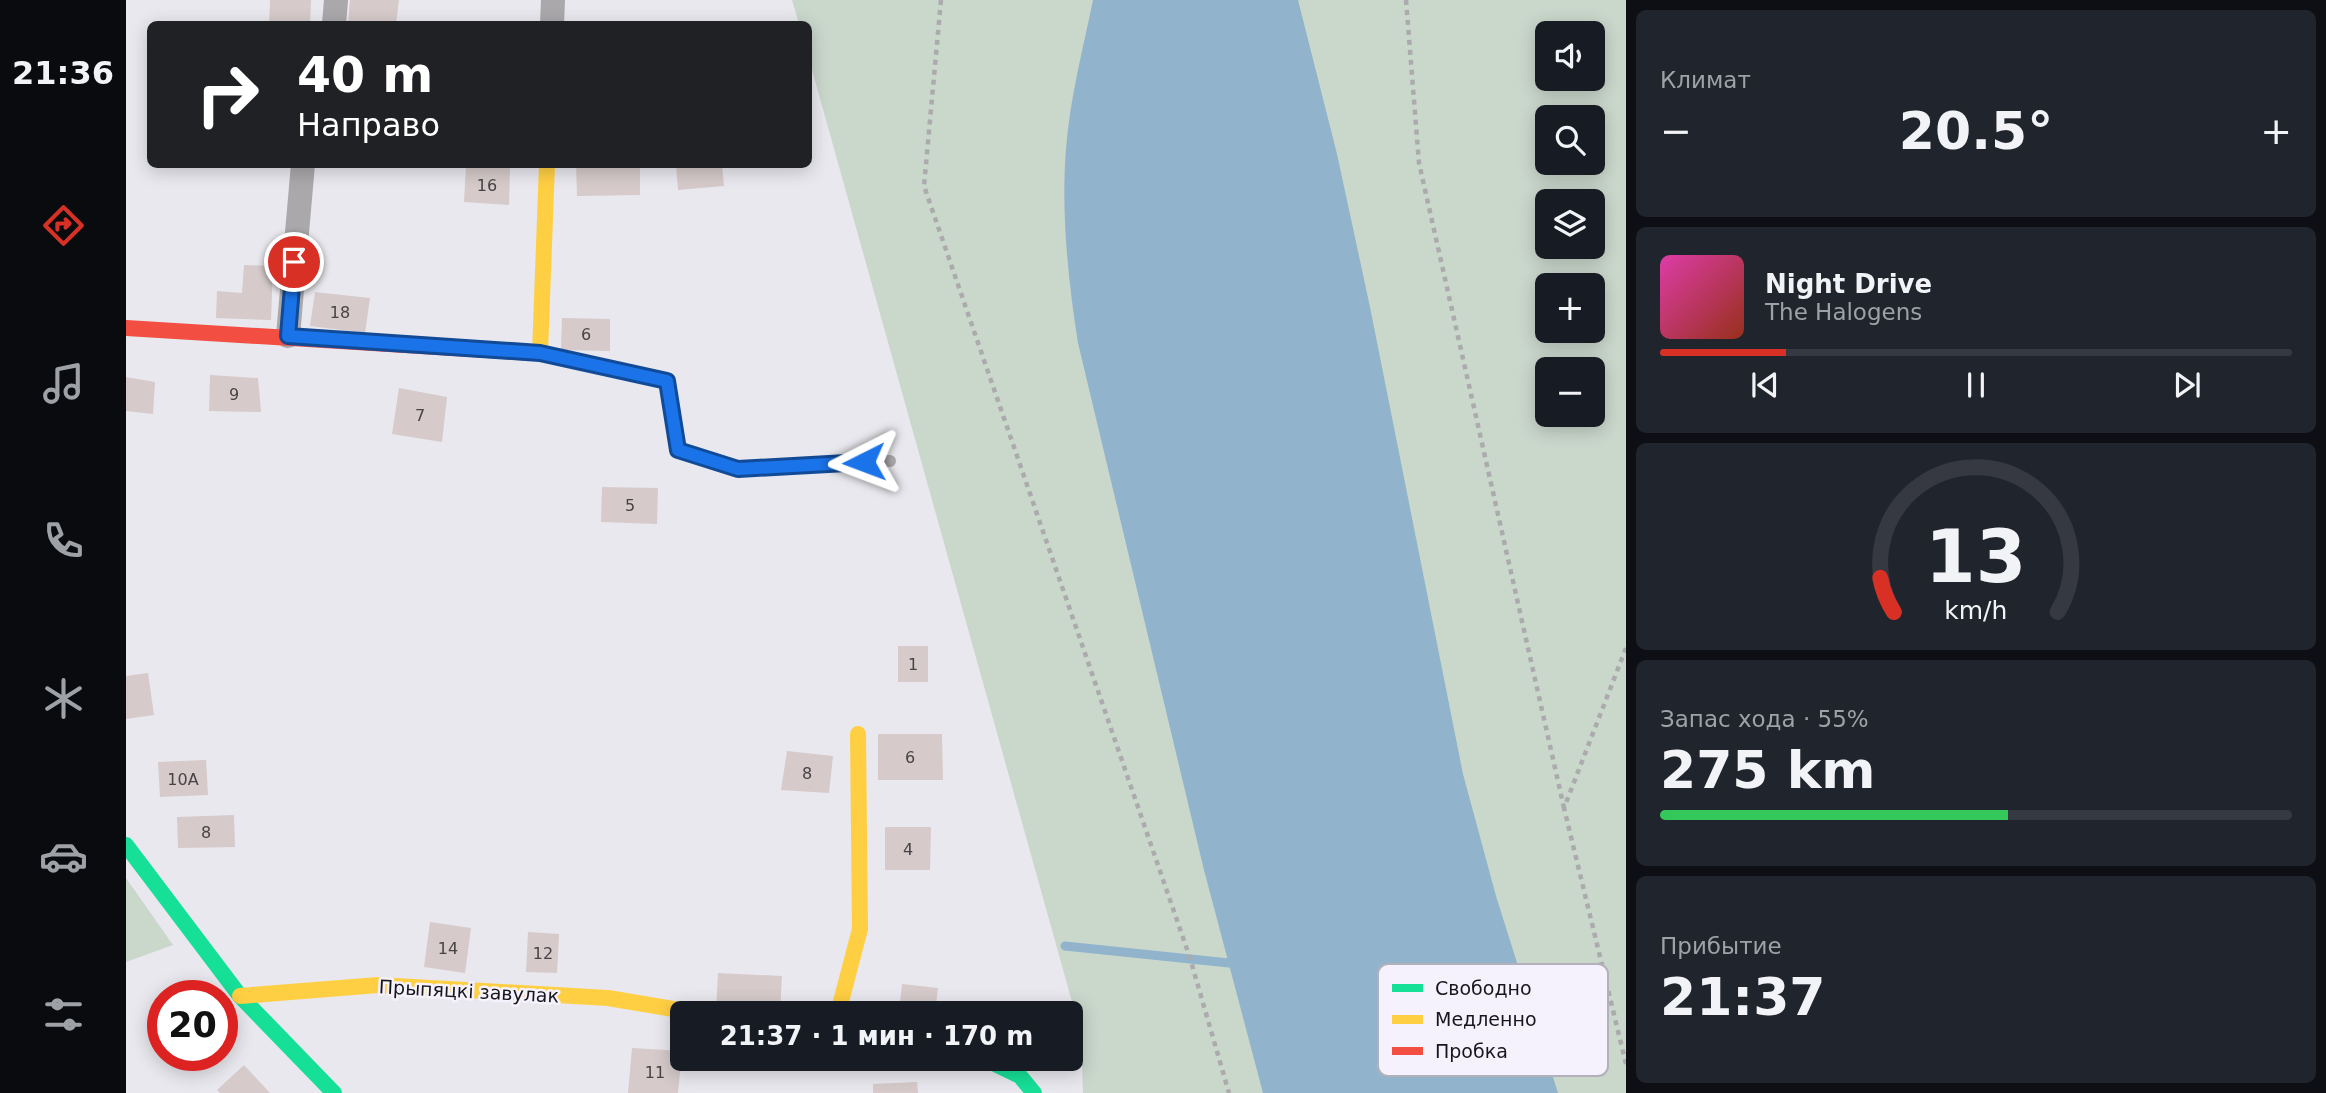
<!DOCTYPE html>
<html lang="ru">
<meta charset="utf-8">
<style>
body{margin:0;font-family:"DejaVu Sans",sans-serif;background:#20242c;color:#f1f3f6;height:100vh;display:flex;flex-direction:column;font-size:26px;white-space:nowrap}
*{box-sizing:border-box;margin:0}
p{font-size:23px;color:#9ea1a6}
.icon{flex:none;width:38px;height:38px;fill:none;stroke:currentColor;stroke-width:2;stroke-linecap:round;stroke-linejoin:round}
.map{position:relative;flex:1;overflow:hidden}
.sheet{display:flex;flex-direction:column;gap:10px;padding:10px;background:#0d0f14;width:700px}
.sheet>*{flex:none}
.guide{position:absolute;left:21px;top:21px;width:665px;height:147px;border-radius:10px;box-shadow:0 4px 18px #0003;background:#202124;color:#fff;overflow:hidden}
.buttons{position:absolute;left:1409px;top:21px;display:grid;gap:14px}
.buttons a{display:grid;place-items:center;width:70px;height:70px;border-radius:10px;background:#171b24;box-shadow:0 4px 18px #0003;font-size:35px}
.speed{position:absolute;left:21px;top:980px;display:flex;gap:14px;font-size:35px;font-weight:700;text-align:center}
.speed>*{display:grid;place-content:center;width:91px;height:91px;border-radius:50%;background:#171b24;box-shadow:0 4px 18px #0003;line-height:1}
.speed .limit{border:10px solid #d22;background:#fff;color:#111}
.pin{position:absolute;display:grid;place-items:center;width:60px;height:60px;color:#fff;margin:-30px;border:4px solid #fff;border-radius:50%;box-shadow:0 2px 7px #0007}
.me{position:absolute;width:77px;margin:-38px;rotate:267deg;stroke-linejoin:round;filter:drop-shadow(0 0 5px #0008)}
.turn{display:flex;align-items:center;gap:24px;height:147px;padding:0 35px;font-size:32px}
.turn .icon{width:91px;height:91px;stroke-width:2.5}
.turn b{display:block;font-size:49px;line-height:60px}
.big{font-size:52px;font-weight:700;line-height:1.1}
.sheet .widget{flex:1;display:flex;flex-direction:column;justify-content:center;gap:10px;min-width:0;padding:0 24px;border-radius:10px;background:#20242c}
.sheet .dial{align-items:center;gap:0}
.dial svg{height:182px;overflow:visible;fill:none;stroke:#363941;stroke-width:7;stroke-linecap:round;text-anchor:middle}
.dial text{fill:#f1f3f6;stroke:none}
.song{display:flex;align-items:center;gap:21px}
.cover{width:84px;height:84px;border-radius:10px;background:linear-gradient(135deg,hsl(320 70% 55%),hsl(10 70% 35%))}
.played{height:7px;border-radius:4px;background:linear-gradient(90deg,#d93025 20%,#363941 20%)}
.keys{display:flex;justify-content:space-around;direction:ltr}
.heat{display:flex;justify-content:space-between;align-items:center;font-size:38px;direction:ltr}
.charge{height:10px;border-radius:5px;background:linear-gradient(90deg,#34c759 55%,#363941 0)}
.trip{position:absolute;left:544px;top:1001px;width:413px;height:70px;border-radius:10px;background:#171b24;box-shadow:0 4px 18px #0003;font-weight:700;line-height:70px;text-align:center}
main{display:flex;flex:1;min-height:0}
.dock{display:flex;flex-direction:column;width:126px;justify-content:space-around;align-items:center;background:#090b0e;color:#9ea1a6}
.dock .icon{width:49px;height:49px}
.dock .active{color:#d93025}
.dock b{font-size:32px;color:#f1f3f6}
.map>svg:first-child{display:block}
.green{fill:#cad7cb;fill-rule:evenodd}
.water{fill:#91b4cc}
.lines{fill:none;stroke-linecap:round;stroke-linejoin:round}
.stream{stroke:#91b4cc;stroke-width:9}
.building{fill:#d6caca}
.path{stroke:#abaaad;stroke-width:4.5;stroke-dasharray:5 5;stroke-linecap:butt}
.lane{stroke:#aaa8aa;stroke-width:12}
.street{stroke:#aaa8aa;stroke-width:24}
.fast{stroke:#16e098;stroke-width:16}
.slow{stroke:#ffcf43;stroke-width:16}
.jam{stroke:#f24e42;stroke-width:16}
.route-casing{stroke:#114b97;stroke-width:18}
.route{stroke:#1a73e8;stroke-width:12}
.labels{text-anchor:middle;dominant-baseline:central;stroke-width:5;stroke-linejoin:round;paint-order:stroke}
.number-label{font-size:16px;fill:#474346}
.street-label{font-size:19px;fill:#17161a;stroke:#f5f2fe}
.key{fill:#f5f2fe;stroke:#b2b0ba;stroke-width:2}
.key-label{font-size:19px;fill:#17161a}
</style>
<main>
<nav class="dock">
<b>21:36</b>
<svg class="icon active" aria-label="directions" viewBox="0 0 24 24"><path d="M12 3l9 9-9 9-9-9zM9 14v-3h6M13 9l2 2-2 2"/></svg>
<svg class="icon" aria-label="music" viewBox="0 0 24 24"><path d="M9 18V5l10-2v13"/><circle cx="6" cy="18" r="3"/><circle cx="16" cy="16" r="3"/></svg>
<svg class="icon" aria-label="phone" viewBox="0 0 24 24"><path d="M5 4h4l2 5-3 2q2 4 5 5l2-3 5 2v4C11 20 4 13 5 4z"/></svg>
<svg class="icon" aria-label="climate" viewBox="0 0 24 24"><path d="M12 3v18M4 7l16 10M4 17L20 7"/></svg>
<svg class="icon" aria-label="car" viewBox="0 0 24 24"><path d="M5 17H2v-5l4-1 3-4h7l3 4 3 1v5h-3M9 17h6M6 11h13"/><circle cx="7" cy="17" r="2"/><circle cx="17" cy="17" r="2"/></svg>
<svg class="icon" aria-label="filters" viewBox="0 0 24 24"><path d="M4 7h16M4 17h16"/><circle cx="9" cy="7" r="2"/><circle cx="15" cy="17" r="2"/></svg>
</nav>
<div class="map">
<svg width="1500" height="1093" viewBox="0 0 1500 1093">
<rect width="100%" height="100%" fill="#e9e8ee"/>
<!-- green -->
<path class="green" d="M666 0H1500V1093H957L955 1034 683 59 682 24H673ZM1421 33H1466V79H1421ZM1421 117H1466V163H1421ZM1421 201H1466V247H1421ZM1421 285H1466V331H1421ZM1421 369H1466V415H1421Z
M0 878 47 945 0 962Z"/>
<!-- water -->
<path class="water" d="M967 0H1172L1211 154 1244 307 1337 774 1370 896 1432 1093H1137L1078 870 952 343C942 279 935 213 940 149 944 98 957 49 967 0Z"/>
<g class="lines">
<!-- stream -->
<path class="stream" d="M939 946 1103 963"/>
</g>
<!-- building -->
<path class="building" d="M144 0H185L184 24H143Z
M224 0H273L270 24 222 23Z
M450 164H514V195L451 196Z
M550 164H596L598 186 552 190Z
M340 165 384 167 383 205 338 202Z
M118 265 147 266 145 320 90 318 91 291 116 293Z
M189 292 244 298 239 333 184 326Z
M436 318 484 319V351L435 350Z
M84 375 132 378 135 412 83 411Z
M0 377 29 382 27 414 0 411Z
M273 388 321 397 316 442 266 434Z
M476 487 532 488 531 524 475 522Z
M772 646H802V682H772Z
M22 673 28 715 0 719V676Z
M752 734H816L817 780H752Z
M661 751 707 756 703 793 655 790Z
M80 760 82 795 34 797 32 762Z
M108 815 109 847 52 848 51 817Z
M759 827H805L804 870H759Z
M304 922 345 928 339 973 298 967Z
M402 932 433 934 431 973 400 972Z
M592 973 656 976 654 1013 590 1010Z
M54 982 63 996H37V1010L29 999Z
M776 984 812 988 809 1013H773Z
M506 1048 556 1051 552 1093H502Z
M118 1065 144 1093H94L91 1090Z
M791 1082 792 1093H747V1084Z"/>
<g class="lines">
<!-- path -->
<path class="path" d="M815 0 798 186 1064 958 1103 1093
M1280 0 1293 163 1438 808
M1500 648 1438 808 1500 1064"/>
<!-- lane -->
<path class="lane" d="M415 353 541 381 553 450 612 469 764 461"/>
<!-- street -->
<path class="street" d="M208 24 210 0
M426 24 427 0
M162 336 177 164"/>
<!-- fast -->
<path class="fast" d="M0 845 114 996 208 1093
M859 1059 894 1076 908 1093"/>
<!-- slow -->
<path class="slow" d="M408 353H414L421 164
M114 996 252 985 482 998 571 1013
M712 1013 734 929 732 734"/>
<!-- jam -->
<path class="jam" d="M0 328 408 353"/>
</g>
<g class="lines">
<!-- route casing -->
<g class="route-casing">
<path id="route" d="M168 262 162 336 414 353 541 381 552 450 612 469 738 462"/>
</g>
<!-- route -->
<use href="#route" class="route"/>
</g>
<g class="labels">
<!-- number labels -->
<g class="number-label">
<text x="361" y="185">16</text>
<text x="214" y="312">18</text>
<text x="460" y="334">6</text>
<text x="108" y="394">9</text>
<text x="294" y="415">7</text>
<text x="504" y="505">5</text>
<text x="787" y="664">1</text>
<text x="784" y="757">6</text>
<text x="681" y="773">8</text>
<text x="57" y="779">10А</text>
<text x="80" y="832">8</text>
<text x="782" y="849">4</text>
<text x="322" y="948">14</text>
<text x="417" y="953">12</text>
<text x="529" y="1072">11</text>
</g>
<!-- street labels -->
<g class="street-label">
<text transform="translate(343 991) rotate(3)">Прыпяцкі завулак</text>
</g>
</g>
<!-- legend -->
<rect x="1252" y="964" width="230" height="112" rx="10" class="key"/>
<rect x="1266" y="984" width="31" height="8" fill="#16e098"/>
<rect x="1266" y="1015" width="31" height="9" fill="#ffcf43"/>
<rect x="1266" y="1047" width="31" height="8" fill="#f24e42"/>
<g class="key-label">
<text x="1309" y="995">Свободно</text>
<text x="1309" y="1026">Медленно</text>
<text x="1309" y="1058">Пробка</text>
</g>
</svg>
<div class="buttons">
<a><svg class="icon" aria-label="sound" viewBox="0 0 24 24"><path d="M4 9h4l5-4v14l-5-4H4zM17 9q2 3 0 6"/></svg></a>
<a><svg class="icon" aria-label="search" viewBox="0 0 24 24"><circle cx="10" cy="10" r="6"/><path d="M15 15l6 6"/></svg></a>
<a><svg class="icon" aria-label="layers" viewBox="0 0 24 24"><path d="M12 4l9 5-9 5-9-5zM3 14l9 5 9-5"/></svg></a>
<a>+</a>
<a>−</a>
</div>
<div class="speed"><div class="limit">20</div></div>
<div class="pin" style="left:168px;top:262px;background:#d93025"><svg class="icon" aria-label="arrive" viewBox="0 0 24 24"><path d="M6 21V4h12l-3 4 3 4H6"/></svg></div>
<svg class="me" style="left:738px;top:462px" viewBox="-20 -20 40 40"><path d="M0-17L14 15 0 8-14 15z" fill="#1a73e8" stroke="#fff" stroke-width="4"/></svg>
<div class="trip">21:37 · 1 мин · 170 m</div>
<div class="guide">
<div class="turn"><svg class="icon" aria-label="right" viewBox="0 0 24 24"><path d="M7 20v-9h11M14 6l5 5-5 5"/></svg><div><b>40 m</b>Направо</div></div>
</div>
</div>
<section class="sheet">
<div class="widget"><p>Климат</p>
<div class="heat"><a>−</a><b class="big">20.5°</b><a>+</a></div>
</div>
<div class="widget">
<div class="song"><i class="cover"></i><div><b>Night Drive</b><p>The Halogens</p></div></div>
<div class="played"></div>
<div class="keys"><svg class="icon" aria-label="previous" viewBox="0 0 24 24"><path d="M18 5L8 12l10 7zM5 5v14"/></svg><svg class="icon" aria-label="pause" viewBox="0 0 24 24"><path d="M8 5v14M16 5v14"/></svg><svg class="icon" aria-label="next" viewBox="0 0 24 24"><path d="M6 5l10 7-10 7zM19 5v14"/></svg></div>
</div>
<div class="widget dial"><svg viewBox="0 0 100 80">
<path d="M14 69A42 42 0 1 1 86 69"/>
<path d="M14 69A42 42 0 0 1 8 54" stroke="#d93025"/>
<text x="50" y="56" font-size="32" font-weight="700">13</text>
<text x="50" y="72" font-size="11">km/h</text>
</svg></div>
<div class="widget"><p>Запас хода · 55%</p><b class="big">275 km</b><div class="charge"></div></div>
<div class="widget"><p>Прибытие</p><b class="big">21:37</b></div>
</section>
</main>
